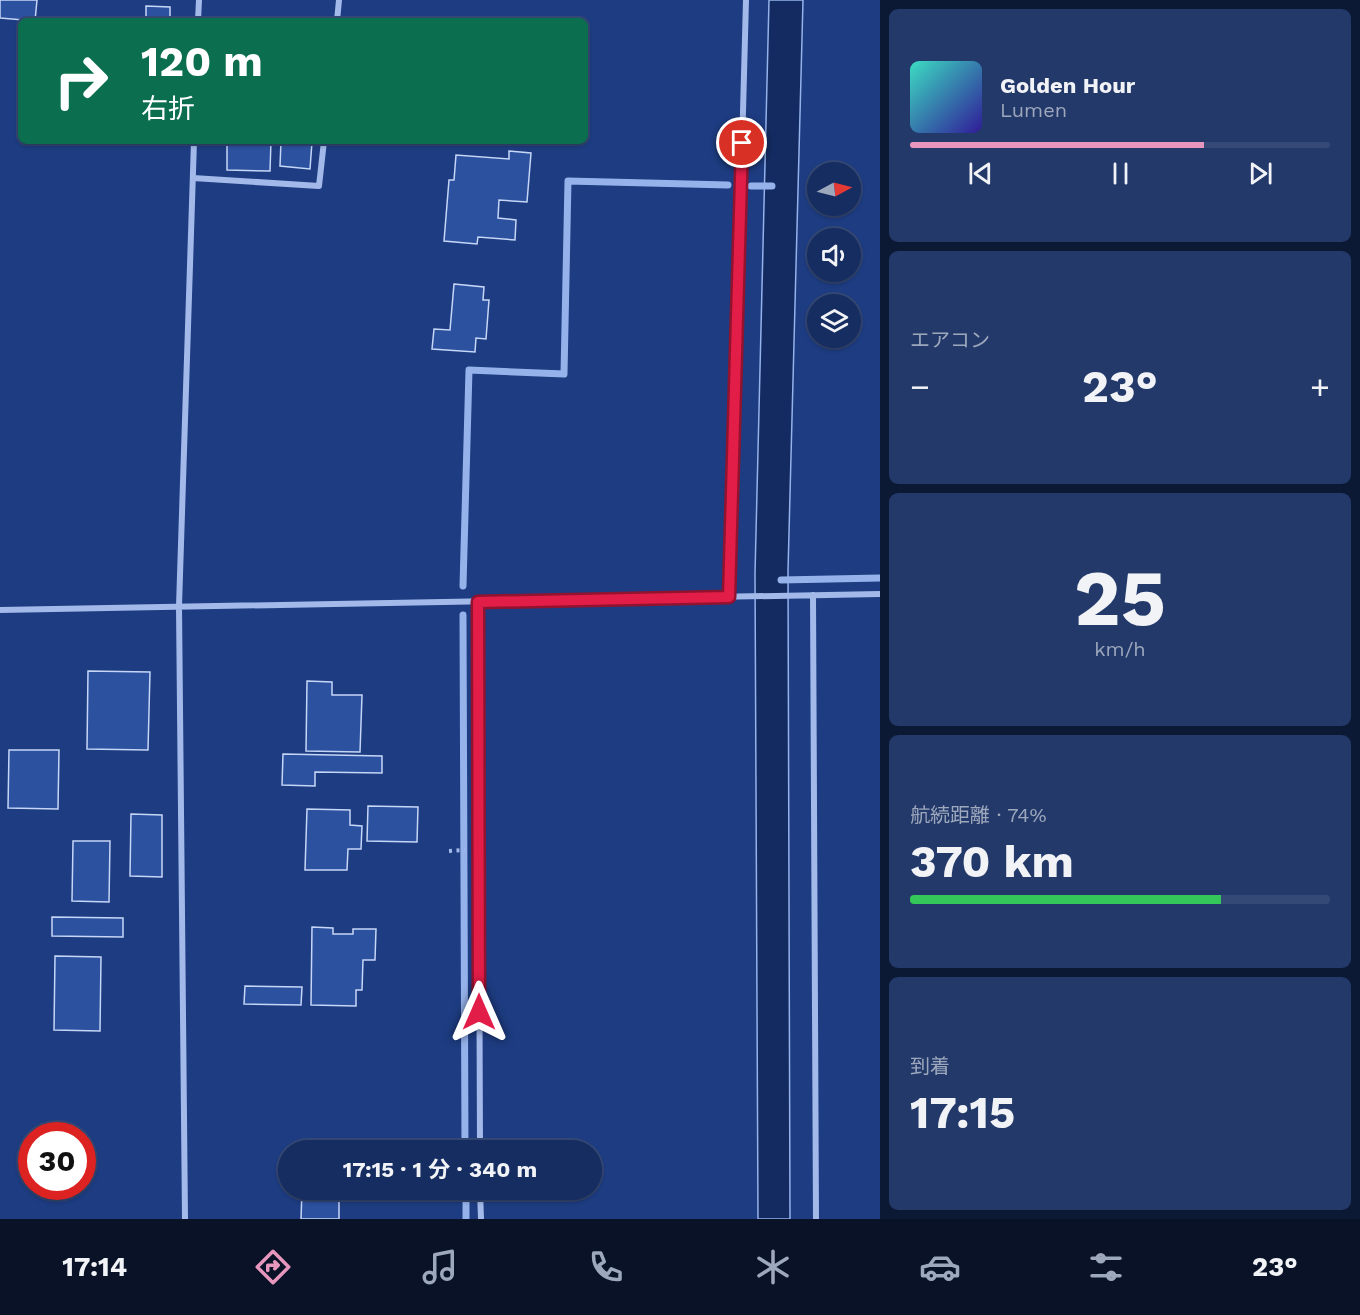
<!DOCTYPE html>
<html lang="ja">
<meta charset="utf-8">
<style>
body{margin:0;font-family:"Work Sans","Noto Sans JP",sans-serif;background:#23396a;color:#f1f3f6;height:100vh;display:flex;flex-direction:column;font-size:22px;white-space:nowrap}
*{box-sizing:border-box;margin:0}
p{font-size:20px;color:#9ea8bd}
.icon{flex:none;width:33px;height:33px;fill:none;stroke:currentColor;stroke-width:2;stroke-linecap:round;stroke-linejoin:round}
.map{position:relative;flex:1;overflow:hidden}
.drawer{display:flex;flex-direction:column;gap:9px;padding:9px;background:#0c1935;width:480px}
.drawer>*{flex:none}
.top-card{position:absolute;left:18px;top:18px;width:570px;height:126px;border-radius:9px;box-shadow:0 2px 4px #0004,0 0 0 2px #354976;background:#0b6e4f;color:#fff;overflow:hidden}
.needle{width:39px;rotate:83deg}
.controls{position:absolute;left:807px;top:162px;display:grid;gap:12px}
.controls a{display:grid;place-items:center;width:54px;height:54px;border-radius:50%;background:#162d61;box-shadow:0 2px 4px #0004,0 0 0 2px #354976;font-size:30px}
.speed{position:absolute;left:18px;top:1122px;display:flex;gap:12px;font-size:30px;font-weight:700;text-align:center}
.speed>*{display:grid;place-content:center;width:78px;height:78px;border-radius:50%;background:#162d61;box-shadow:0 2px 4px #0004,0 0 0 2px #354976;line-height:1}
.speed .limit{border:9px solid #d22;background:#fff;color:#111}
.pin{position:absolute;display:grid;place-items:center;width:51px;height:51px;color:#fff;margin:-26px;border:3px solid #fff;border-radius:50%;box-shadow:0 2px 6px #0007}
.me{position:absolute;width:66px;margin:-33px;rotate:0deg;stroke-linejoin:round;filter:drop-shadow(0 0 4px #0008)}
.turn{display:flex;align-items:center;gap:21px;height:126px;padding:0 24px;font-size:27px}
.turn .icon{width:78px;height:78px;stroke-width:2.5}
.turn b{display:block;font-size:42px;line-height:51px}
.big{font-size:45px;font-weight:700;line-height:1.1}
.drawer .tile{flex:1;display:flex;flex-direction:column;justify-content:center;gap:9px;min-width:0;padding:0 21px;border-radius:9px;background:#23396a}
.drawer .dial{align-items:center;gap:0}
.dial b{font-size:78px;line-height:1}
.song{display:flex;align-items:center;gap:18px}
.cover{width:72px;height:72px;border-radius:9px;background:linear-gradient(135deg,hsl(170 70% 55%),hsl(250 70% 35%))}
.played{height:6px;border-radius:3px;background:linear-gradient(90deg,#e797bd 70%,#354976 70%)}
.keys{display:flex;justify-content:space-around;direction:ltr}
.heat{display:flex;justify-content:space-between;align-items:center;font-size:33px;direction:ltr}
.charge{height:9px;border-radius:4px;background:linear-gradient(90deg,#34c759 74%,#354976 0)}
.trip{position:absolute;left:278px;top:1140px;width:324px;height:60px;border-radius:30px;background:#162d61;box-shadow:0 2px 4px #0004,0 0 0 2px #354976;font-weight:700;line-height:60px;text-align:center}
.tabs{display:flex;height:96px;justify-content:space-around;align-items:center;background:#091227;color:#9ea8bd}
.tabs .icon{width:42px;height:42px}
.tabs .current{color:#e797bd}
.tabs b{font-size:27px;color:#f1f3f6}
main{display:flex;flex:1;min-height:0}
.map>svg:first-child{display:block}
.water{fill:#132b60;stroke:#95b2eb;stroke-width:1.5}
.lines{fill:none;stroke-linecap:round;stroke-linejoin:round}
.stream{stroke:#95b2eb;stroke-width:7}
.building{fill:#2c519f;stroke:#c6d6f7;stroke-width:1.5}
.path{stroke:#a2b9e9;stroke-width:4;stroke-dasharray:3 4.5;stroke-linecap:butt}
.street{stroke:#a2b9e9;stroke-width:6}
.route-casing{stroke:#92132f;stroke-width:15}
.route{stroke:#e11d48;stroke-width:10}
</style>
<main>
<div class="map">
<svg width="880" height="1219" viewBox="0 0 880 1219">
<rect width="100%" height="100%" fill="#1d3c81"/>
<!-- water -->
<path class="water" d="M769 0H803L788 571 790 1219H758L755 574Z"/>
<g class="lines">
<!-- stream -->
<path class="stream" d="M751 186H772
M781 580 880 578
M463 586 469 370 564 374 568 181 728 185
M463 615 465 1150
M466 1190V1219"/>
</g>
<!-- building -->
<path class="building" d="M0 0H37L35 21 0 18Z
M146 6 170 7V21H146Z
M227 141H271L270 171 227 170Z
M281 141 312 142 310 169 280 166Z
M509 151 531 153 527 202 499 200 498 218 516 220 515 240 478 237 477 244 444 241 449 180H454L456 155 509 159Z
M454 284 484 287 483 300H489L486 339 476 338 475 352 432 349 434 329 450 330Z
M88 671 150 672 148 750 87 749Z
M307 681 332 682V695H362L360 752 306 751Z
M9 750H59L58 809 8 808Z
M283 754 382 756V773L315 772V786L282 785Z
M368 806 418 807 417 842 367 841Z
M307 809 350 810V825L362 826 361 849H348L347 870H305Z
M131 814 162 815V877L130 876Z
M73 841H110L109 902 72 901Z
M52 917 123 918V937L52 936Z
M312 927 333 928V934H353V929H376L375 960H363L362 990H356V1006L311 1005Z
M55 956 101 957 100 1031 54 1030Z
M245 986 302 987 301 1005 244 1004Z
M302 1190H339V1219H301Z"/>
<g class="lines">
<!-- path -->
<path class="path" d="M449 851 465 850"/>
<!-- street -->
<path class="street" d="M198 21 199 0
M337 21 339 0
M193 178 319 186 324 141
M813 595 816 1219
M730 597 746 0
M478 601 480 1150
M0 610 880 594
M480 1190 481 1219
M185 1219 179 606 194 141"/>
</g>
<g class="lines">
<!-- route casing -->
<g class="route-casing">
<path id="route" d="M479 1012 478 602 729 597 742 143"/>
</g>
<!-- route -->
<use href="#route" class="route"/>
</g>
</svg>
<div class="controls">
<a><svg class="needle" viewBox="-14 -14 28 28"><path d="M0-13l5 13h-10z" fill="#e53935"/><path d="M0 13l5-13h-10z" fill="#9ea8bd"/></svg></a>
<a><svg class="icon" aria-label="sound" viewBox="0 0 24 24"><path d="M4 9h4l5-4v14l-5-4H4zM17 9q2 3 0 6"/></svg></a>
<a><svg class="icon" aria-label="layers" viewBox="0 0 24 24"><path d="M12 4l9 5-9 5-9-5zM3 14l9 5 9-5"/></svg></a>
</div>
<div class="speed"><div class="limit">30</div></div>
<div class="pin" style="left:742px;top:143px;background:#d93025"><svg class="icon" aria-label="arrive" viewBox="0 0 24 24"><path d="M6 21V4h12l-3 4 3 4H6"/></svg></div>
<svg class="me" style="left:479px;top:1012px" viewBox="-20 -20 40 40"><path d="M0-17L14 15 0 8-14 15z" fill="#e11d48" stroke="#fff" stroke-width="4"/></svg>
<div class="trip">17:15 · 1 分 · 340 m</div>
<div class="top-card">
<div class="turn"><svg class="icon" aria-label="right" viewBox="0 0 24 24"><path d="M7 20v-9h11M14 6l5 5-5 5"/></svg><div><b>120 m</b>右折</div></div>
</div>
</div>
<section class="drawer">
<div class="tile">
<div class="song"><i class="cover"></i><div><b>Golden Hour</b><p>Lumen</p></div></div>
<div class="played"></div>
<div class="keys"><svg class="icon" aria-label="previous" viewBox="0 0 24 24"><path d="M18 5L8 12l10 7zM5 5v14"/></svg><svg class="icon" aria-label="pause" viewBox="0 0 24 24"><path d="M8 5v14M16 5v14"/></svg><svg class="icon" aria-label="next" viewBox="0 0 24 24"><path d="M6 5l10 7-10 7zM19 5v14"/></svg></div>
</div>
<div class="tile"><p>エアコン</p>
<div class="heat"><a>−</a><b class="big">23°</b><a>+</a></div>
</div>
<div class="tile dial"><b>25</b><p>km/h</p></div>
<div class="tile"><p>航続距離 · 74%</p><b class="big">370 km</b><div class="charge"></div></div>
<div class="tile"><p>到着</p><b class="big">17:15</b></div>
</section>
</main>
<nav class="tabs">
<b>17:14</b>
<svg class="icon current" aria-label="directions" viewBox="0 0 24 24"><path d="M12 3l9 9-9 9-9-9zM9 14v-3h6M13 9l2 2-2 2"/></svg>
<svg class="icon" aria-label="music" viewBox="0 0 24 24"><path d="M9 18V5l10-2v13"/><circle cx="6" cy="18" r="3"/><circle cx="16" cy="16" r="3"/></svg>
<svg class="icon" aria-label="phone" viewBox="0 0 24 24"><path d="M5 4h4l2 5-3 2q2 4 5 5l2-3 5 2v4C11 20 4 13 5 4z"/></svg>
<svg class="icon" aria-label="climate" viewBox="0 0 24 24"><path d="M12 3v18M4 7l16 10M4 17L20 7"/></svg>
<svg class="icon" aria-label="car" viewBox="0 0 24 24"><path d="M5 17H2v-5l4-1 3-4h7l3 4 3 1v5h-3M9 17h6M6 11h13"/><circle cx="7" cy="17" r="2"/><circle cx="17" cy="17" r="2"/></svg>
<svg class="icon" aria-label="filters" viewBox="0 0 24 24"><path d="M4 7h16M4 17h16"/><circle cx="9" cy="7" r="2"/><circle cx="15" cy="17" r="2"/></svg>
<b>23°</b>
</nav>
